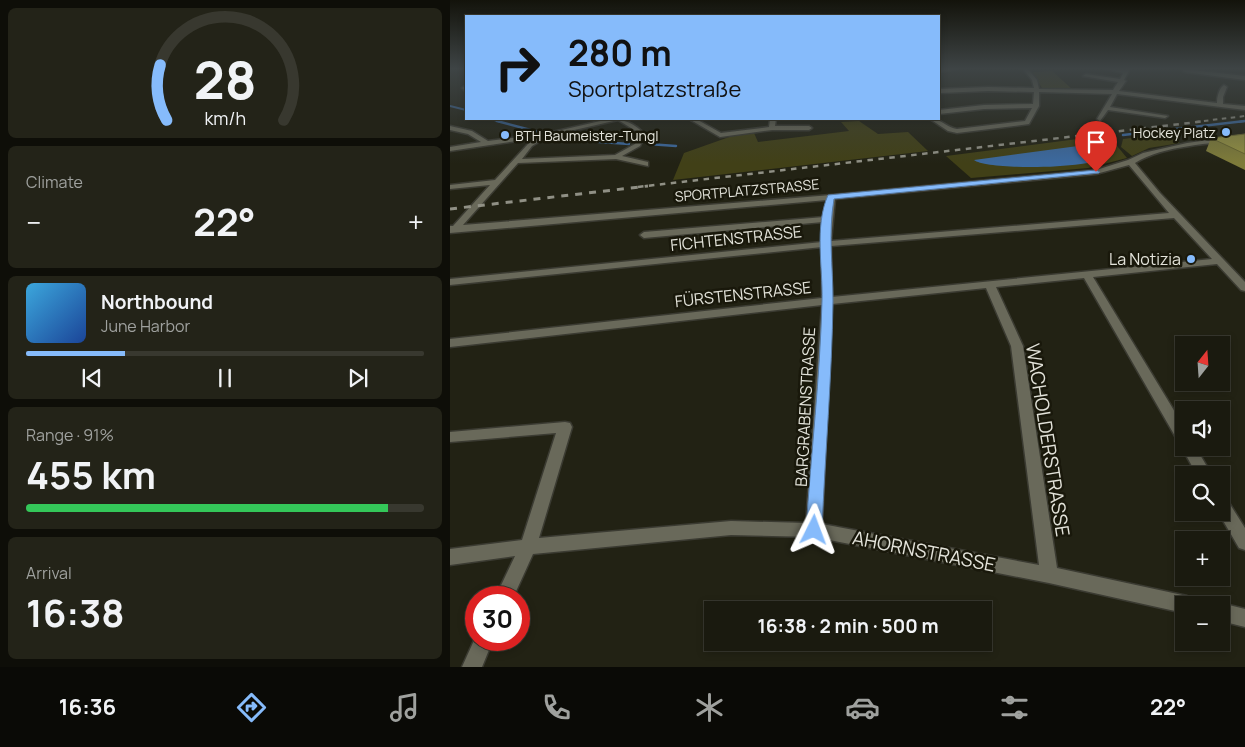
<!DOCTYPE html>
<meta charset="utf-8">
<style>
body{margin:0;font-family:Manrope,sans-serif;background:#232318;color:#f1f3f6;height:100vh;display:flex;flex-direction:column;font-size:19px;white-space:nowrap}
*{box-sizing:border-box;margin:0}
p{font-size:16px;color:#9fa19e}
.icon{flex:none;width:28px;height:28px;fill:none;stroke:currentColor;stroke-width:2;stroke-linecap:round;stroke-linejoin:round}
.map{position:relative;flex:1;overflow:hidden}
.sheet{display:flex;flex-direction:column;gap:8px;padding:8px;background:#0e0e08;width:450px}
.sheet>*{flex:none}
.banner{position:absolute;left:15px;top:15px;width:475px;height:105px;border-radius:0px;box-shadow:0 2px 8px #0003,0 0 0 1px #38382f;background:#86bbfb;color:#111;overflow:hidden}
.needle{width:32px;rotate:17deg}
.fabs{position:absolute;left:725px;top:336px;display:grid;gap:10px}
.fabs a{display:grid;place-items:center;width:55px;height:55px;border-radius:0px;background:#1a1a0f;box-shadow:0 2px 8px #0003,0 0 0 1px #38382f;font-size:25px}
.speed{position:absolute;left:15px;top:586px;display:flex;gap:10px;font-size:25px;font-weight:700;text-align:center}
.speed>*{display:grid;place-content:center;width:65px;height:65px;border-radius:50%;background:#1a1a0f;box-shadow:0 2px 8px #0003,0 0 0 1px #38382f;line-height:1}
.speed .limit{border:8px solid #d22;background:#fff;color:#111}
.pin{position:absolute;display:grid;place-items:center;width:42px;height:42px;color:#fff;margin:-51px -21px;border-radius:50% 50% 50% 0;rotate:-45deg;box-shadow:0 0 5px #0007}
.pin .icon{rotate:45deg}
.me{position:absolute;width:55px;margin:-28px;rotate:3deg;stroke-linejoin:round;filter:drop-shadow(0 0 4px #0008)}
.turn{display:flex;align-items:center;gap:18px;height:105px;padding:0 20px;font-size:22px}
.turn .icon{width:65px;height:65px;stroke-width:2.5}
.turn b{display:block;font-size:35px;line-height:42px}
.big{font-size:38px;font-weight:700;line-height:1.1}
.sheet .card{flex:1;display:flex;flex-direction:column;justify-content:center;gap:8px;min-width:0;padding:0 18px;border-radius:8px;background:#232318}
.sheet .dial{align-items:center;gap:0}
.dial svg{height:130px;overflow:visible;fill:none;stroke:#38382f;stroke-width:7;stroke-linecap:round;text-anchor:middle}
.dial text{fill:#f1f3f6;stroke:none}
.song{display:flex;align-items:center;gap:15px}
.cover{width:60px;height:60px;border-radius:8px;background:linear-gradient(135deg,hsl(200 70% 55%),hsl(220 70% 35%))}
.played{height:5px;border-radius:2px;background:linear-gradient(90deg,#86bbfb 25%,#38382f 25%)}
.keys{display:flex;justify-content:space-around;direction:ltr}
.heat{display:flex;justify-content:space-between;align-items:center;font-size:28px;direction:ltr}
.charge{height:8px;border-radius:4px;background:linear-gradient(90deg,#34c759 91%,#38382f 0)}
.trip{position:absolute;left:254px;top:601px;width:288px;height:50px;border-radius:0px;background:#1a1a0f;box-shadow:0 2px 8px #0003,0 0 0 1px #38382f;font-weight:700;line-height:50px;text-align:center}
.tab-bar{display:flex;height:80px;justify-content:space-around;align-items:center;background:#0a0a06;color:#9fa19e}
.tab-bar .icon{width:35px;height:35px}
.tab-bar .current{color:#86bbfb}
.tab-bar b{font-size:22px;color:#f1f3f6}
main{display:flex;flex:1;min-height:0}
.map>svg:first-child{display:block}
.green{fill:#414017}
.water{fill:#3c699e}
.lines{fill:none;stroke-linecap:round;stroke-linejoin:round}
.stream-far1{stroke:#3c699e;stroke-width:2}
.stream{stroke:#3c699e;stroke-width:2.5}
.street-casing{stroke:#3b3b32;stroke-width:3}
.street{fill:#69695a;fill-rule:evenodd}
.rail-far2{stroke:#909085;stroke-width:2;stroke-dasharray:4.5 4.5;stroke-linecap:butt}
.rail-far1{stroke:#909085;stroke-width:2.5;stroke-dasharray:5.5 5.5;stroke-linecap:butt}
.rail{stroke:#909085;stroke-width:3;stroke-dasharray:7 7;stroke-linecap:butt}
.wall{fill:#7e7b3a}
.building{fill:#928f43;stroke:#66642f}
.route{fill:#86bbfb;stroke:#577aa3}
.poi-dot{fill:#86bbfb;stroke:#19180b;stroke-width:2}
.labels{text-anchor:middle;dominant-baseline:central;stroke-width:5;stroke-linejoin:round;paint-order:stroke}
.far-poi-label{font-size:14px;fill:#e3e3da;stroke:#19180b;text-anchor:end}
.far-street-label{font-size:14px;fill:#e3e3da;stroke:#19180b}
.street-label{font-size:16px;fill:#e3e3da;stroke:#19180b}
.poi-label{font-size:16px;fill:#e3e3da;stroke:#19180b;text-anchor:end}
.near-street-label{font-size:19px;fill:#e3e3da;stroke:#19180b}
</style>
<main>
<section class="sheet">
<div class="card dial"><svg viewBox="0 0 100 80">
<path d="M14 69A42 42 0 1 1 86 69"/>
<path d="M14 69A42 42 0 0 1 10 35" stroke="#86bbfb"/>
<text x="50" y="56" font-size="32" font-weight="700">28</text>
<text x="50" y="72" font-size="11">km/h</text>
</svg></div>
<div class="card"><p>Climate</p>
<div class="heat"><a>−</a><b class="big">22°</b><a>+</a></div>
</div>
<div class="card">
<div class="song"><i class="cover"></i><div><b>Northbound</b><p>June Harbor</p></div></div>
<div class="played"></div>
<div class="keys"><svg class="icon" aria-label="previous" viewBox="0 0 24 24"><path d="M18 5L8 12l10 7zM5 5v14"/></svg><svg class="icon" aria-label="pause" viewBox="0 0 24 24"><path d="M8 5v14M16 5v14"/></svg><svg class="icon" aria-label="next" viewBox="0 0 24 24"><path d="M6 5l10 7-10 7zM19 5v14"/></svg></div>
</div>
<div class="card"><p>Range · 91%</p><b class="big">455 km</b><div class="charge"></div></div>
<div class="card"><p>Arrival</p><b class="big">16:38</b></div>
</section>
<div class="map">
<svg width="795" height="667" viewBox="0 0 795 667">
<rect width="100%" height="100%" fill="#222214"/>
<!-- green -->
<path class="green" d="M602 71 622 89 592 88 582 72Z
M409 121 428 134 458 132 478 151 223 180 234 153 282 136 304 133 308 142 399 131 391 122Z
M714 134 730 143 699 148 682 156 671 147 673 139Z
M658 135 677 158 638 168 521 178 496 156Z"/>
<!-- water -->
<path class="water" d="M628 146 650 149 658 155C651 169 538 171 524 160Z"/>
<g class="lines">
<!-- stream-far1 -->
<path class="stream-far1" d="M0 106 16 110
M41 119 51 122
M788 122 795 121"/>
<!-- stream -->
<path class="stream" d="M47 121 92 133
M109 135 136 141 179 144
M673 135 795 121
M198 144 226 146"/>
<!-- street casing -->
<g class="street-casing">
<path id="street" d="M490 69H507L489 72Z
M573 69H578L587 80 589 89 663 90 668 82 633 76 636 74 670 79 673 73 656 69H680L674 80 676 81 669 91 767 103C767 97 769 88 774 85L777 87 773 97V104L795 106V110L667 94 660 107 718 116 715 118 658 110 650 121 647 119 662 94 589 92V106L579 124 507 133 498 131 480 119C491 118 497 128 507 129L575 121 582 108 534 109 489 114V110L534 105 583 104 584 92 538 91 489 93V89L538 87 584 88 582 80Z
M733 69 795 76V80L735 72 733 71Z
M16 85V92L12 88Z
M159 119C174 119 185 123 195 135L190 146 172 156 198 162V166L166 159 68 163 13 225 381 195 646 170 678 160 693 153 737 143 795 135V139C761 144 714 145 685 163L710 193 795 282V291L791 290 767 264 643 277 734 427V444L729 443 634 278 546 287 573 346 607 568 737 596 743 599 746 605H734V613L599 583 364 537 281 535 83 554 63 598H45L65 556 0 565V549L72 540 106 433 0 442V432L115 422 120 423 122 427 89 538 281 521 356 523 372 305 0 347V339L372 298V247L0 285V279L372 242 373 222 194 238 190 235 194 232 374 217 377 200 0 233V226H3L40 185 0 189V185L45 180 78 144 87 138 0 151V147L31 142 18 134 0 130V126L22 131 38 141 94 134ZM168 120 186 131 190 136 185 144 165 155 72 159 82 146 98 136ZM679 165 719 213 381 241 385 199 646 174ZM724 218 762 259 382 297 381 246ZM536 288 561 346 589 565 372 524 382 304Z
M239 119H246L271 133 319 127 320 119H326L325 126H359L362 128 359 130H322L270 137Z
M734 445V448H746L762 475H747L732 448Z
M771 496 776 498 795 528V550L789 548 768 512H771Z
M771 603 795 609V627L771 621V605H766Z
M26 636V640H43L32 667H12Z"/>
</g>
<!-- street -->
<use href="#street" class="street"/>
<!-- rail-far2 -->
<path class="rail-far2" d="M745 122 795 116"/>
<!-- rail-far1 -->
<path class="rail-far1" d="M188 187 756 121"/>
<!-- rail -->
<path class="rail" d="M0 209 198 186"/>
</g>
<!-- wall -->
<path class="wall" d="M795 134V170L756 151 761 138Z"/>
<!-- building -->
<path class="building" d="M795 134V154L761 138Z"/>
<!-- sky -->
<linearGradient id="sky" x2="0" y2="1"><stop stop-color="#13130b"/><stop offset="0.42" stop-color="#3e4445"/><stop offset="1" stop-color="#3e4445" stop-opacity="0"/></linearGradient>
<rect width="795" height="163" fill="url(#sky)"/>
<!-- route -->
<path class="route" d="M646 170 650 172 649 173 384 199C378 234 383 266 383 301 382 377 375 454 372 530L369 535 364 537 358 535 356 530C361 454 370 377 372 301 373 267 364 227 378 195Z"/>
<!-- markers -->
<g class="poi-dot">
<circle cx="776" cy="132" r="5"/>
<circle cx="55" cy="135" r="5"/>
<circle cx="741" cy="259" r="5"/>
</g>
<g class="labels">
<!-- far-poi labels -->
<g class="far-poi-label">
<text x="766" y="132">Hockey Platz</text>
<text x="65" y="135" text-anchor="start">BTH Baumeister-Tungl</text>
</g>
<!-- far-street labels -->
<g class="far-street-label">
<text transform="translate(297 190) rotate(-5)">SPORTPLATZSTRASSE</text>
</g>
<!-- street labels -->
<g class="street-label">
<text transform="translate(286 238) rotate(-6)">FICHTENSTRASSE</text>
<text transform="translate(293 294) rotate(-6)">FÜRSTENSTRASSE</text>
<text transform="translate(355 407) rotate(-87)">BARGRABENSTRASSE</text>
</g>
<!-- poi labels -->
<g class="poi-label">
<text x="731" y="259">La Notizia</text>
</g>
<!-- near-street labels -->
<g class="near-street-label">
<text transform="translate(598 440) rotate(81)">WACHOLDERSTRASSE</text>
<text transform="translate(474 551) rotate(11)">AHORNSTRASSE</text>
</g>
</g>
</svg>
<div class="fabs">
<a><svg class="needle" viewBox="-14 -14 28 28"><path d="M0-13l5 13h-10z" fill="#e53935"/><path d="M0 13l5-13h-10z" fill="#9fa19e"/></svg></a>
<a><svg class="icon" aria-label="sound" viewBox="0 0 24 24"><path d="M4 9h4l5-4v14l-5-4H4zM17 9q2 3 0 6"/></svg></a>
<a><svg class="icon" aria-label="search" viewBox="0 0 24 24"><circle cx="10" cy="10" r="6"/><path d="M15 15l6 6"/></svg></a>
<a>+</a>
<a>−</a>
</div>
<div class="speed"><div class="limit">30</div></div>
<div class="pin" style="left:646px;top:172px;background:#d93025"><svg class="icon" aria-label="arrive" viewBox="0 0 24 24"><path d="M6 21V4h12l-3 4 3 4H6"/></svg></div>
<svg class="me" style="left:364px;top:530px" viewBox="-20 -20 40 40"><path d="M0-17L14 15 0 8-14 15z" fill="#86bbfb" stroke="#fff" stroke-width="4"/></svg>
<div class="trip">16:38 · 2 min · 500 m</div>
<div class="banner">
<div class="turn"><svg class="icon" aria-label="right" viewBox="0 0 24 24"><path d="M7 20v-9h11M14 6l5 5-5 5"/></svg><div><b>280 m</b>Sportplatzstraße</div></div>
</div>
</div>
</main>
<nav class="tab-bar">
<b>16:36</b>
<svg class="icon current" aria-label="directions" viewBox="0 0 24 24"><path d="M12 3l9 9-9 9-9-9zM9 14v-3h6M13 9l2 2-2 2"/></svg>
<svg class="icon" aria-label="music" viewBox="0 0 24 24"><path d="M9 18V5l10-2v13"/><circle cx="6" cy="18" r="3"/><circle cx="16" cy="16" r="3"/></svg>
<svg class="icon" aria-label="phone" viewBox="0 0 24 24"><path d="M5 4h4l2 5-3 2q2 4 5 5l2-3 5 2v4C11 20 4 13 5 4z"/></svg>
<svg class="icon" aria-label="climate" viewBox="0 0 24 24"><path d="M12 3v18M4 7l16 10M4 17L20 7"/></svg>
<svg class="icon" aria-label="car" viewBox="0 0 24 24"><path d="M5 17H2v-5l4-1 3-4h7l3 4 3 1v5h-3M9 17h6M6 11h13"/><circle cx="7" cy="17" r="2"/><circle cx="17" cy="17" r="2"/></svg>
<svg class="icon" aria-label="filters" viewBox="0 0 24 24"><path d="M4 7h16M4 17h16"/><circle cx="9" cy="7" r="2"/><circle cx="15" cy="17" r="2"/></svg>
<b>22°</b>
</nav>
